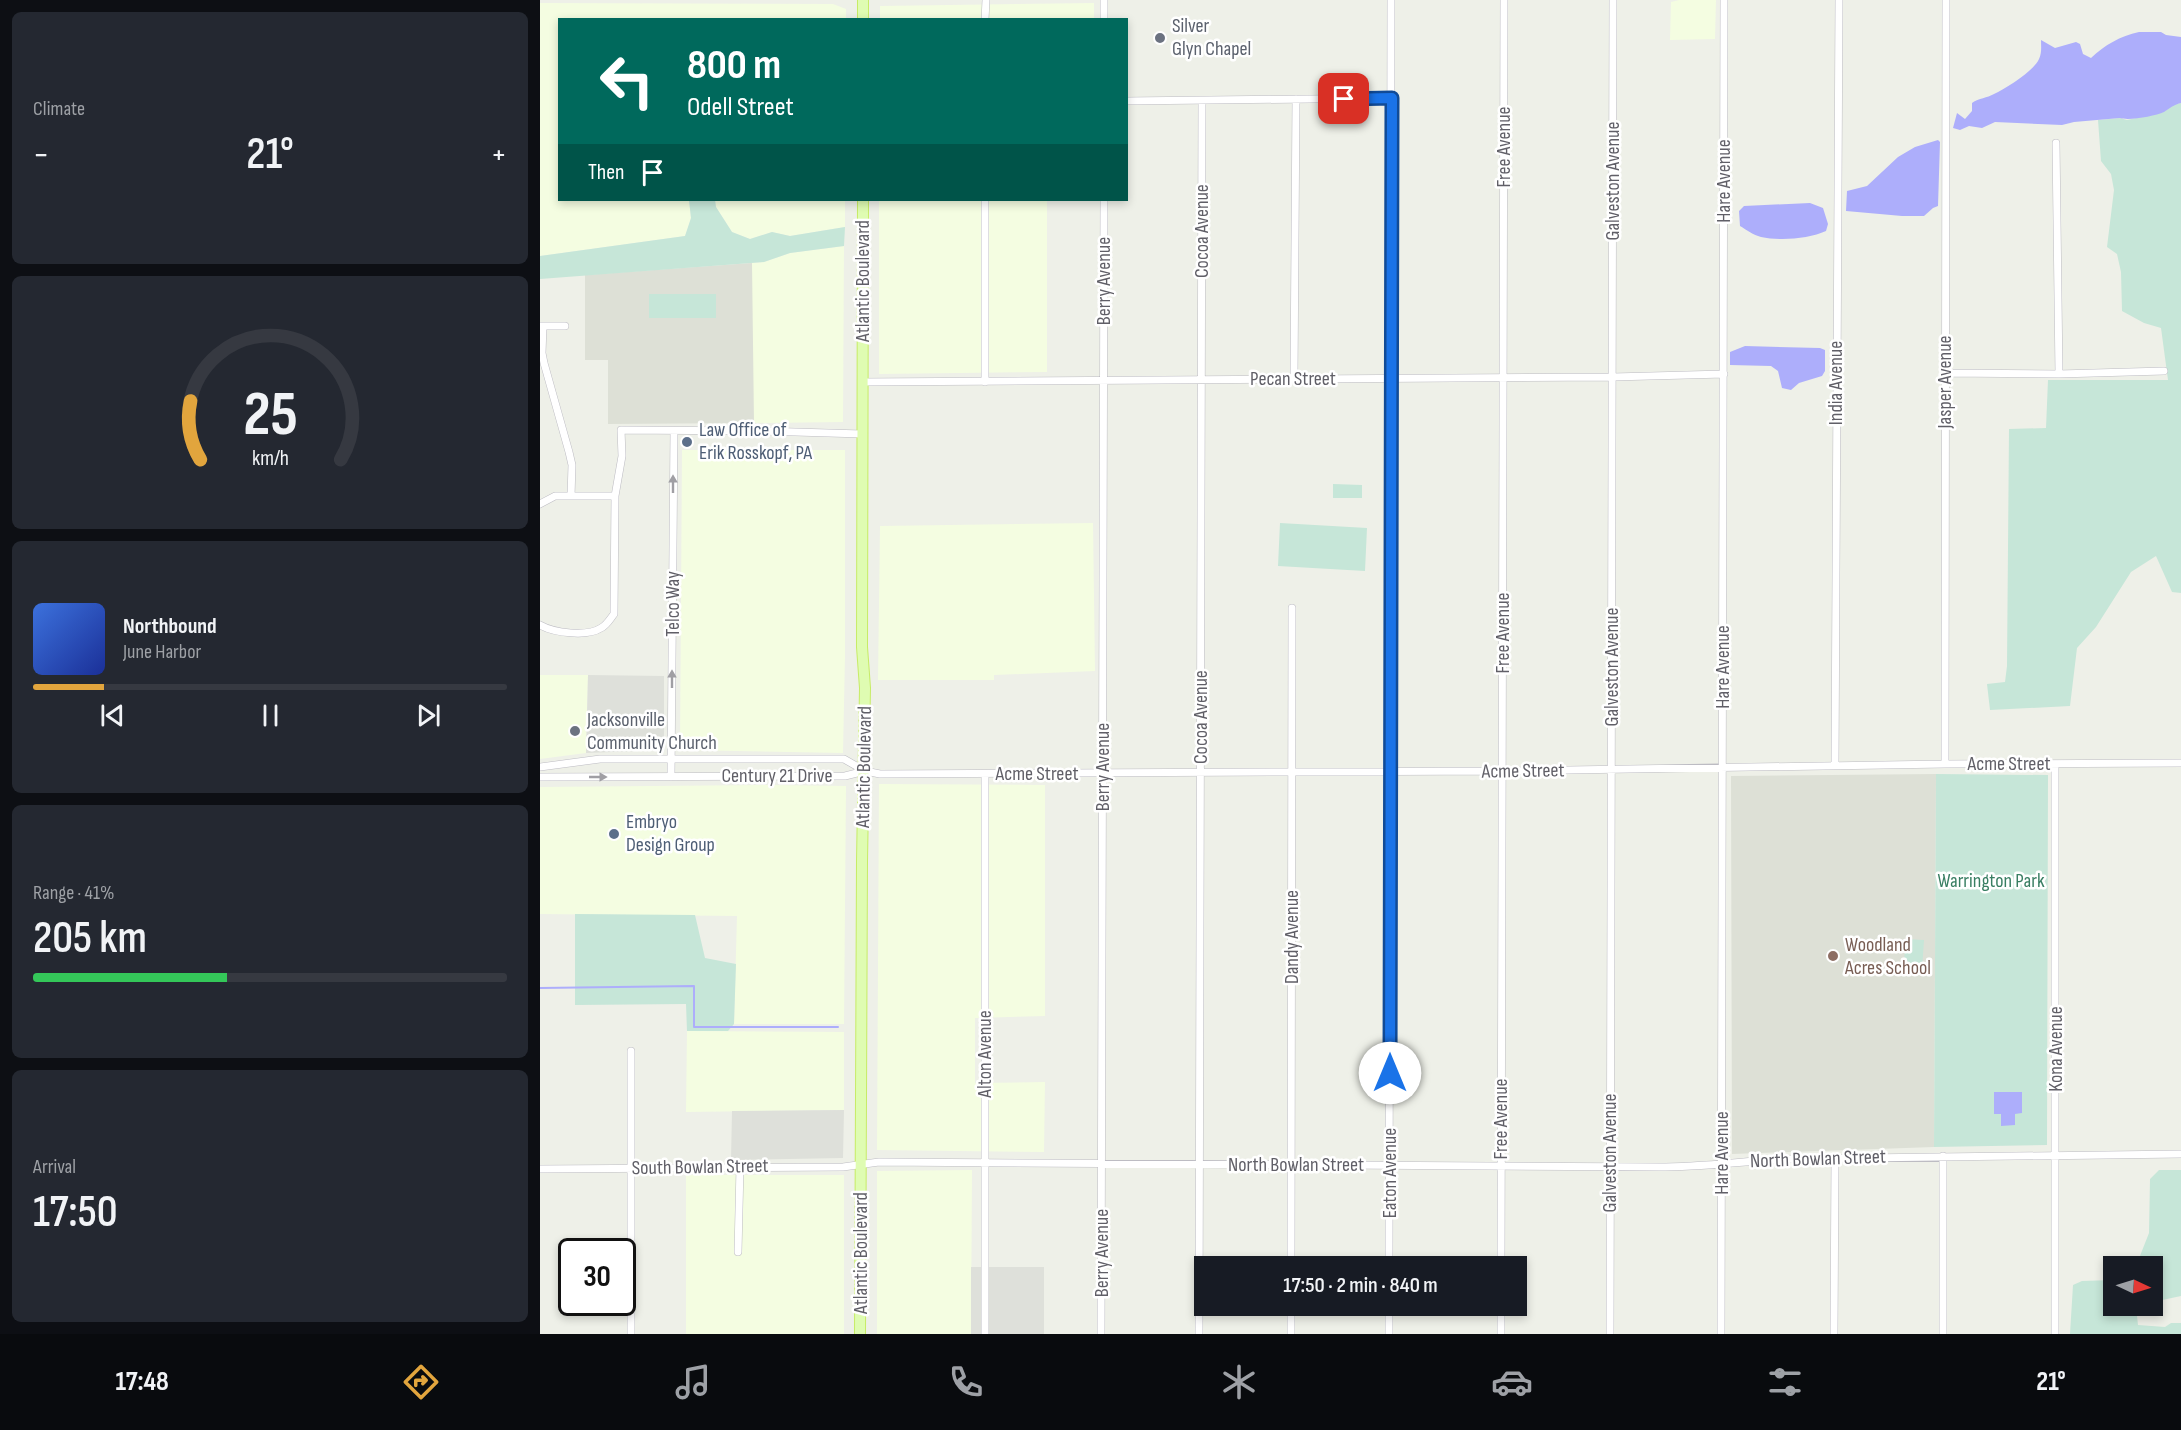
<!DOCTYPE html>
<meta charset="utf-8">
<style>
body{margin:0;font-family:"Sofia Sans Condensed",sans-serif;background:#242831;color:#f1f3f6;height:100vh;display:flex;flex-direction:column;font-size:22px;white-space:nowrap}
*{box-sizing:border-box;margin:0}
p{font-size:20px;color:#9ea1a6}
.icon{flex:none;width:33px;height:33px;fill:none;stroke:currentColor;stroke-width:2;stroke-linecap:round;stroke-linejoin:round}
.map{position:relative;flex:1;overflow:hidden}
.details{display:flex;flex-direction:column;gap:12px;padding:12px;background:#0d0f14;width:540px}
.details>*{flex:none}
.banner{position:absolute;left:18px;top:18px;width:570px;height:183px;border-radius:0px;box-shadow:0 3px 9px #0003;background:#00695c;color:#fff;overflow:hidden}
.needle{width:39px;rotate:94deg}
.fabs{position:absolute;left:1563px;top:1256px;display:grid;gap:12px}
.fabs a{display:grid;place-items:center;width:60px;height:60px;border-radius:0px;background:#171b24;box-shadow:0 3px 9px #0003;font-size:30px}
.speed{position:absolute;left:18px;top:1238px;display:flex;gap:12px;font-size:30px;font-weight:700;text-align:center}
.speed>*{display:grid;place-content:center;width:78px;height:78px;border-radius:50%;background:#171b24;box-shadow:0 3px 9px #0003;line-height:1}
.speed .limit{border:3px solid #111;border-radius:9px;background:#fff;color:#111}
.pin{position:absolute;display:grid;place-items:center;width:51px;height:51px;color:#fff;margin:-26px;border-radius:12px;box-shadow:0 3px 9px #0006}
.me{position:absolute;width:66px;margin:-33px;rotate:0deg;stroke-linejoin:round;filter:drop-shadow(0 0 4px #0008)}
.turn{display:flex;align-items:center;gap:21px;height:126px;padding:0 30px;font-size:27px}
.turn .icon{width:78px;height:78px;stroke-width:2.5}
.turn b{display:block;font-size:42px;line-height:51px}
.then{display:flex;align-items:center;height:57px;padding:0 30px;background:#0003;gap:12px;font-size:22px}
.big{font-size:45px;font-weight:600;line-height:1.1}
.details .card{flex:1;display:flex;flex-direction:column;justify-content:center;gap:9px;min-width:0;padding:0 21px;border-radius:9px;background:#242831}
.details .dial{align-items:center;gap:0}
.dial svg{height:156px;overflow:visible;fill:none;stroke:#363941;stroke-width:7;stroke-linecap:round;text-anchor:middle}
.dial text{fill:#f1f3f6;stroke:none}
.song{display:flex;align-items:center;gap:18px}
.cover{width:72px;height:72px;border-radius:9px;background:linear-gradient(135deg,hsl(220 70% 55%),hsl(230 70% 35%))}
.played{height:6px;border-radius:3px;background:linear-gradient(90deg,#e2a53d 15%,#363941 15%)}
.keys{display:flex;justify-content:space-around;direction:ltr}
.heat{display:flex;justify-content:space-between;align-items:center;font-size:33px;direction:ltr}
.charge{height:9px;border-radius:4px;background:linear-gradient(90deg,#34c759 41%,#363941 0)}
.trip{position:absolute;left:654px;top:1256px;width:333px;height:60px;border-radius:0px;background:#171b24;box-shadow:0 3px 9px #0003;font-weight:600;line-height:60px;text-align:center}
.dock{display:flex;height:96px;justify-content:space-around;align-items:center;background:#090b0e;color:#9ea1a6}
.dock .icon{width:42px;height:42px}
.dock .active{color:#e2a53d}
.dock b{font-size:27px;color:#f1f3f6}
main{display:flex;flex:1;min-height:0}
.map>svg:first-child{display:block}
.commercial{fill:#f4fde1}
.industrial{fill:#dee0da}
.education{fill:#dde0d6}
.green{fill:#c6e6d8}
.water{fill:#adaefb}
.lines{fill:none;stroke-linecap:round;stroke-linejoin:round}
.stream{stroke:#adaefb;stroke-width:2}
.minor-casing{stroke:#bdbcc3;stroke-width:8}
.primary-casing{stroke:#c7ec66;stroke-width:12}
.minor{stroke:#fff;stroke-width:7}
.primary{stroke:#dffcb2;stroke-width:10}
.oneway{fill:#a09fa4}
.route-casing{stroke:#114b97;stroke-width:15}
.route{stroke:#1a73e8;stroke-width:10}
.worship-dot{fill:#6b7280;stroke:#fff;stroke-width:2}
.service-dot{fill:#5c6f8a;stroke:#fff;stroke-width:2}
.education-dot{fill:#8d6e63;stroke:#fff;stroke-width:2}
.labels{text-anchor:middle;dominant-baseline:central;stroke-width:5;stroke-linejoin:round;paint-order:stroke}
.worship-label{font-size:20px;fill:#5b616d;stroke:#fff;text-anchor:start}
.street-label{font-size:20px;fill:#605f67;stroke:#fff}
.service-label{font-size:20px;fill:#4e5e75;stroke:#fff;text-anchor:start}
.park-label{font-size:20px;fill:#387e62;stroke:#fff}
.education-label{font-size:20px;fill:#785e54;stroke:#fff;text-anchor:start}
</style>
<main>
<section class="details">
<div class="card"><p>Climate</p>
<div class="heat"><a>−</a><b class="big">21°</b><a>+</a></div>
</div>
<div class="card dial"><svg viewBox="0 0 100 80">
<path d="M14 69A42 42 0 1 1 86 69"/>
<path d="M14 69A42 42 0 0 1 9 39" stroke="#e2a53d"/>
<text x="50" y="56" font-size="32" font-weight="700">25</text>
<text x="50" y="72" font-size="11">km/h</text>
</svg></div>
<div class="card">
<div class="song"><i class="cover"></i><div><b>Northbound</b><p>June Harbor</p></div></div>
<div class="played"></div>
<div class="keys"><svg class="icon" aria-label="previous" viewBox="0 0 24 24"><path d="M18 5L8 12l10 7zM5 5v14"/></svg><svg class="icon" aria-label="pause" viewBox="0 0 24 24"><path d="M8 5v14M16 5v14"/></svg><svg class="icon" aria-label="next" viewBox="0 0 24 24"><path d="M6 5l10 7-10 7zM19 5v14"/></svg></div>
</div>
<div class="card"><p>Range · 41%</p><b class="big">205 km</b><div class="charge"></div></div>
<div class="card"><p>Arrival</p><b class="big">17:50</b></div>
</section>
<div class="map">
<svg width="1641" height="1334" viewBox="0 0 1641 1334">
<rect width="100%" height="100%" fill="#eef0e8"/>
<!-- commercial -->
<path class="commercial" d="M1139 0H1176L1175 39 1130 40 1131 2Z
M0 3 293 4 306 9V20H20V200H149L151 218 145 236 0 256Z
M554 3V19L340 20V6Z
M175 200H305V227L250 236 232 232 210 239 192 232 176 207Z
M339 200H507V372L339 374Z
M304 246 303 422 212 423V263L224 262 250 253Z
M142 450H305V656L303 753 140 750Z
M553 523 555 671 454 675V680H338L340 526Z
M0 675H48L46 753 0 759Z
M339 784 505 785V1016L435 1018V1083L505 1082 504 1152 337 1150Z
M232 785 306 786 304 1024H194L197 916 0 914V787Z
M147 1031 304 1032V1110L146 1112Z
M432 1170 431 1334H337V1171Z
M146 1175H304V1334H146Z"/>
<!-- industrial -->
<path class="industrial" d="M48 675 124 676V750L46 753Z
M304 1110 303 1158 191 1160 192 1111Z
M431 1267H504V1334H431Z"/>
<!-- education -->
<path class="education" d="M212 263 214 423 68 424V360H45V275Z
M1396 774 1394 1147 1192 1154 1191 776Z"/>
<!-- green -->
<path class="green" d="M1641 103V593L1632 592 1616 556 1591 572 1556 627 1537 648 1530 706 1450 710 1447 684 1465 682 1467 666 1469 429 1506 428 1508 380H1628L1621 328 1604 323 1582 311 1581 272 1577 254 1567 247 1574 190 1571 174 1561 161 1558 120 1580 118 1587 120 1623 112 1632 105Z
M149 200H175L176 207 192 232 210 239 232 232 250 236 305 227 304 246 250 253 224 262 0 279V256L145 236 151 218Z
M109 294H176V318H109Z
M793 484 822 485V498H793Z
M740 523 827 528 825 571 738 566Z
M1396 774 1508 775 1507 1145 1394 1147Z
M35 914 155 915 165 958 196 964 194 1024 188 1031H147L146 1004 35 1005Z
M1365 939 1384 940 1382 970 1364 969Z
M1619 1170H1641V1296L1613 1302 1612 1266H1596L1609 1233 1610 1179Z
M1573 1280 1574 1305H1607L1597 1316 1598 1325 1625 1327 1631 1323H1641V1334H1530L1533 1285 1542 1281Z"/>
<!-- water -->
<path class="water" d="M1599 32H1621L1626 35 1641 37V103C1633 105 1630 108 1624 112 1615 116 1589 121 1580 118L1534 122 1522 125 1455 122 1442 128 1429 126 1420 130 1413 128 1417 113 1425 119 1432 111V103C1439 98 1447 98 1454 94 1466 88 1494 71 1499 59 1502 53 1501 46 1501 40L1515 48 1536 42 1540 44 1543 54 1551 58C1565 45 1580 36 1599 32Z
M1398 140 1400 142 1398 206 1393 208 1384 216H1362L1306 211 1307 191 1327 186 1358 157 1375 147Z
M1270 203 1283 208 1288 224 1286 231C1269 239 1240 241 1221 237 1213 235 1207 230 1200 226L1199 211 1204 206Z
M1205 346 1280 348 1285 350V371L1282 376 1259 383 1251 390 1242 388 1238 371 1231 366 1190 365V352Z
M1454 1092H1482V1113L1475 1114V1125L1461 1126V1114H1454Z"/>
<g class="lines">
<!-- stream -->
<path class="stream" d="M0 988 154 986V1027H298"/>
<!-- minor casing -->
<g class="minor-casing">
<path id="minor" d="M564 0V20
M445 20 446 0
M586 101 852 98
M1516 143 1519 374
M445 200V382
M0 326H25
M3 326 2 353 4 363 29 452 32 465 31 496
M1405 373 1519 374 1624 371
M754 379 756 99
M322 382 1073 377 1184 374
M0 504 15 496H75
M0 625C14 633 47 637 61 628 67 625 70 619 74 614L75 496 82 456 81 430 221 431 322 434
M1405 764 1406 0
M1515 764V1334
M1295 766 1299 0
M0 767 60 759H304L325 771 340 774 963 771 1405 764 1641 763
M0 777 305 776 325 771
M131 777 134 431
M91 1051V1334
M0 1169 303 1167 339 1162 1119 1167C1162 1167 1204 1161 1247 1159L1641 1154
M198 1252 200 1167
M751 1266 752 608
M849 1266 851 0
M961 1266 964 0
M445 1334V774
M561 1334 564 200
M659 1334 662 101
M751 1334V1305
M849 1334V1305
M961 1334V1305
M1070 1334 1073 0
M1181 1334 1184 0
M1294 1334 1295 1158
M1403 1334V1156"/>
</g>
<!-- primary casing -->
<g class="primary-casing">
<path id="primary" d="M323 20V0
M320 1334 322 861 325 688 322 647 323 200"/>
</g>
<!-- minor -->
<use href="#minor" class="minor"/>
<!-- primary -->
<use href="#primary" class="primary"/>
</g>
<!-- one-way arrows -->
<defs><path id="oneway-solid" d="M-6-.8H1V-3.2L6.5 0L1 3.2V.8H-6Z" transform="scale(1.5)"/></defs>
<g class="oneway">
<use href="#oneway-solid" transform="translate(133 484) rotate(-90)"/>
<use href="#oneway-solid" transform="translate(132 679) rotate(-90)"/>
<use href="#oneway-solid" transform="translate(58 777)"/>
</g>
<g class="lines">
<!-- route casing -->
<g class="route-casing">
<path id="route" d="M804 99 852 98 850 1073"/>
</g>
<!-- route -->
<use href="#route" class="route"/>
</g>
<!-- markers -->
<g class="worship-dot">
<circle cx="620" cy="38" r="6"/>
<circle cx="35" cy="731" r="6"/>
</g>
<g class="service-dot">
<circle cx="147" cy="442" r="6"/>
<circle cx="74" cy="834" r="6"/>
</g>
<circle class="education-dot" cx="1293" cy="956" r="6"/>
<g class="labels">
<!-- worship labels -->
<g class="worship-label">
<text x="632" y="26">Silver<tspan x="632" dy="23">Glyn Chapel</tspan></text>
<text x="47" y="720">Jacksonville<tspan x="47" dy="23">Community Church</tspan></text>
</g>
<!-- street labels -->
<g class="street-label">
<text transform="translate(964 147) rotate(-90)">Free Avenue</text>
<text transform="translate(1073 181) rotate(-90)">Galveston Avenue</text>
<text transform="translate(1184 181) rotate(-90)">Hare Avenue</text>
<text transform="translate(662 231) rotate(-90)">Cocoa Avenue</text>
<text transform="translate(323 281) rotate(-90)">Atlantic Boulevard</text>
<text transform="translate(564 281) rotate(-90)">Berry Avenue</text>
<text x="753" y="379">Pecan Street</text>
<text transform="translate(1405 382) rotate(-90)">Jasper Avenue</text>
<text transform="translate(1296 383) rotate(-90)">India Avenue</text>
<text transform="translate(133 604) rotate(-90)">Telco Way</text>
<text transform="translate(963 633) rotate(-90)">Free Avenue</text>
<text transform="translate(1072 667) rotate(-90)">Galveston Avenue</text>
<text transform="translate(1183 667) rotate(-90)">Hare Avenue</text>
<text transform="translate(661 717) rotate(-90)">Cocoa Avenue</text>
<text x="1469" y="764">Acme Street</text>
<text transform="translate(324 767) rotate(-89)">Atlantic Boulevard</text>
<text transform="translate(563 767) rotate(-90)">Berry Avenue</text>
<text transform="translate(983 771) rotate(-1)">Acme Street</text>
<text x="497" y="774">Acme Street</text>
<text x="237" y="776">Century 21 Drive</text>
<text transform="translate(752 937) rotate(-90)">Dandy Avenue</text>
<text transform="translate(1516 1049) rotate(-90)">Kona Avenue</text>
<text transform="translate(445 1054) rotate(-90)">Alton Avenue</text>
<text transform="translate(961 1119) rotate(-90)">Free Avenue</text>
<text transform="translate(1070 1153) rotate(-90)">Galveston Avenue</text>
<text transform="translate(1182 1153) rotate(-90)">Hare Avenue</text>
<text transform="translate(1278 1159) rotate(-2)">North Bowlan Street</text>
<text x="756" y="1165">North Bowlan Street</text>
<text transform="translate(160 1167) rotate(-1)">South Bowlan Street</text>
<text transform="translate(850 1173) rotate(-90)">Eaton Avenue</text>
<text transform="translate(321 1253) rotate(-90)">Atlantic Boulevard</text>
<text transform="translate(562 1253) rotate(-90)">Berry Avenue</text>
</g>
<!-- service labels -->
<g class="service-label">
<text x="159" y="430">Law Office of<tspan x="159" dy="23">Erik Rosskopf, PA</tspan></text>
<text x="86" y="822">Embryo<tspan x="86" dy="23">Design Group</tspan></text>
</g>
<!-- park labels -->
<g class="park-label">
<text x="1451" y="881">Warrington Park</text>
</g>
<!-- education labels -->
<g class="education-label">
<text x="1305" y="945">Woodland<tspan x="1305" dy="23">Acres School</tspan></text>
</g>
</g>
</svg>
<div class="fabs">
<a><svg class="needle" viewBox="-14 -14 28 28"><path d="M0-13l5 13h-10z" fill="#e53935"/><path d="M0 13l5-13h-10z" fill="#9ea1a6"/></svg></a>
</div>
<div class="speed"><div class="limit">30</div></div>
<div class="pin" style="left:804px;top:99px;background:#d93025"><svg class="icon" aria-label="arrive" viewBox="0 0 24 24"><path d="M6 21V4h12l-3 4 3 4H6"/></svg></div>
<svg class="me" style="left:850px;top:1073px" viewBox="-20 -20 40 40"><circle r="19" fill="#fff"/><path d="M0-13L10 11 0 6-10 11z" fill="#1a73e8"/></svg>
<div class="trip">17:50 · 2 min · 840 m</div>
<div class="banner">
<div class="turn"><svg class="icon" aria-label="left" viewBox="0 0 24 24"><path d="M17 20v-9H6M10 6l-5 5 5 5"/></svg><div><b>800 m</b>Odell Street</div></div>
<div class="then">Then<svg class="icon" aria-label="arrive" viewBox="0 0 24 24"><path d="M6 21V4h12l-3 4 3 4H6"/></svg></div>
</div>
</div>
</main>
<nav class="dock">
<b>17:48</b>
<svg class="icon active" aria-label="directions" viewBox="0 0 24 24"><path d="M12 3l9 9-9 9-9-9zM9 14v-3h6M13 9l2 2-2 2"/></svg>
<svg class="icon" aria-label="music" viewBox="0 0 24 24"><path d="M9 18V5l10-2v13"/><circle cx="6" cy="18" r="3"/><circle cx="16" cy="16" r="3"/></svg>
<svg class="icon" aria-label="phone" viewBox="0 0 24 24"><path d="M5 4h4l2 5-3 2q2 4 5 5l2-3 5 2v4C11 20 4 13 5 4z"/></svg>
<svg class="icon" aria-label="climate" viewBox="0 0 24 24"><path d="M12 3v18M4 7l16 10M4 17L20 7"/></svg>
<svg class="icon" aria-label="car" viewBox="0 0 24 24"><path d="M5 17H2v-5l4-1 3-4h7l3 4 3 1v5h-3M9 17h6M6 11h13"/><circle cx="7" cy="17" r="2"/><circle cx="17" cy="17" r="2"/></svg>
<svg class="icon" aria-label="filters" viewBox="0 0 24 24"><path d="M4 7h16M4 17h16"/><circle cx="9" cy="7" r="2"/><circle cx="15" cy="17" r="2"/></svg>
<b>21°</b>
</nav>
